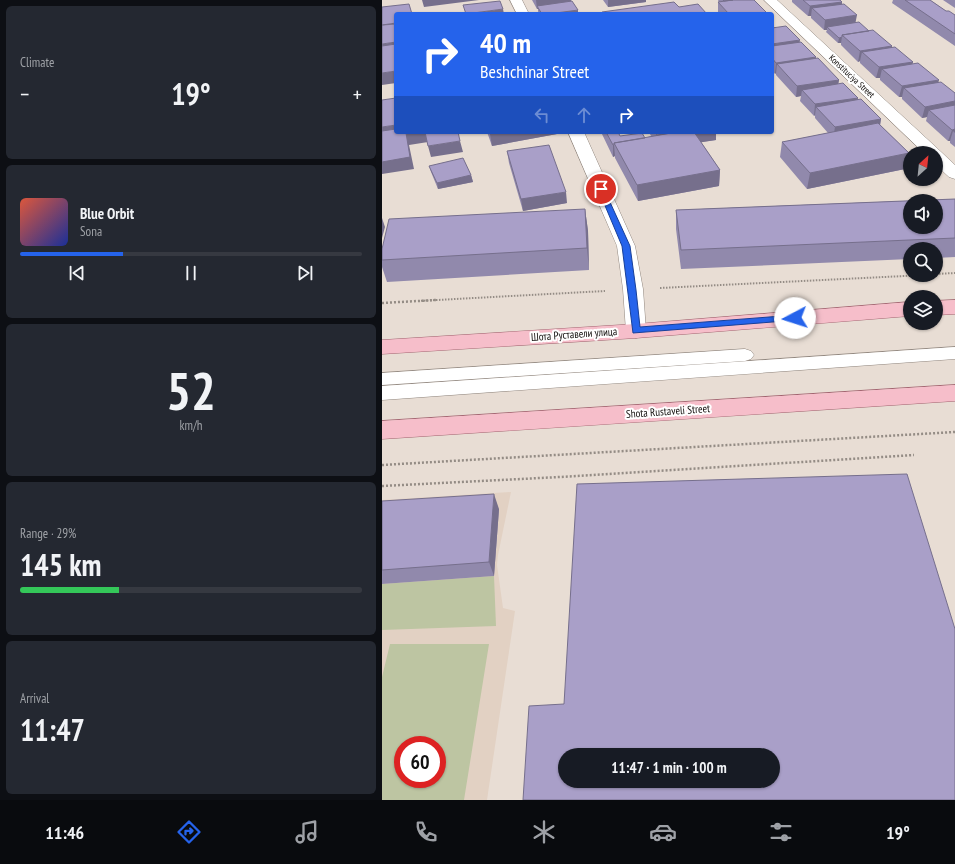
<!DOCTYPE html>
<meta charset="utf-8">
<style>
body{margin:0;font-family:"PT Sans Narrow",sans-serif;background:#242831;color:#f1f3f6;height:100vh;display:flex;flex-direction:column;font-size:15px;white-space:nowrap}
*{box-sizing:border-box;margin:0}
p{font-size:13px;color:#9ea1a6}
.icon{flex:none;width:22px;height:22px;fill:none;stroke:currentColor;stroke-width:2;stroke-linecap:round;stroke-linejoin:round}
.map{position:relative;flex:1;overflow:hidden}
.details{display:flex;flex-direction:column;gap:6px;padding:6px;background:#0d0f14;width:382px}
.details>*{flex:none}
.hud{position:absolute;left:12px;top:12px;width:380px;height:122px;border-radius:4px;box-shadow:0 1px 3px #0004;background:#2563eb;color:#fff;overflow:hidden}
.needle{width:26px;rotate:27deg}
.tools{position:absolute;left:521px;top:146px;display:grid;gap:8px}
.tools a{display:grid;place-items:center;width:40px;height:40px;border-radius:50%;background:#171b24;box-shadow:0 1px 3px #0004;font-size:20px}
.speed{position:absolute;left:12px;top:736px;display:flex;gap:8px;font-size:20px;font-weight:700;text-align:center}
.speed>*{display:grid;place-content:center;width:52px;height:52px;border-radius:50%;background:#171b24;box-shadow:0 1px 3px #0004;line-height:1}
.speed .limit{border:6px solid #d22;background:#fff;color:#111}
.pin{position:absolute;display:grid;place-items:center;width:34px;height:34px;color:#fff;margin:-17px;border:2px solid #fff;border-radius:50%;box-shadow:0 1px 4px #0007}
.me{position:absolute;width:44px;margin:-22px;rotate:265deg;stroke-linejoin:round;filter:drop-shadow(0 0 3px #0008)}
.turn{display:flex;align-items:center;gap:14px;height:84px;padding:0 20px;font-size:18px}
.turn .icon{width:52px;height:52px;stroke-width:2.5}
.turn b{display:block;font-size:28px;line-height:34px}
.lanes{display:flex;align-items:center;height:38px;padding:0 20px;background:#0003;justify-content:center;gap:20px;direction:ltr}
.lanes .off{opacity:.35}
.big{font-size:30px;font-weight:800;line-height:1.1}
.details .tile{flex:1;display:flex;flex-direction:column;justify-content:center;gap:6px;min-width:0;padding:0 14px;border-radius:6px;background:#242831}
.details .dial{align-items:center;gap:0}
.dial b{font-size:52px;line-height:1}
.song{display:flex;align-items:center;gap:12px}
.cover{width:48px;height:48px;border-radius:6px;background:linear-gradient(135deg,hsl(10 70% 55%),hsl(230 70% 35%))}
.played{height:4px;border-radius:2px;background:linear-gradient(90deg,#2563eb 30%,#363941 30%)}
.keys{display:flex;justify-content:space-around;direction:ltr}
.heat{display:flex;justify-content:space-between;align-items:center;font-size:22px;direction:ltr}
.charge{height:6px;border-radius:3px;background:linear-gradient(90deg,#34c759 29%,#363941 0)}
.trip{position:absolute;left:176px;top:748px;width:222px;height:40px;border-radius:20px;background:#171b24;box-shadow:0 1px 3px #0004;font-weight:800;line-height:40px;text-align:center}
.menu{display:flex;height:64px;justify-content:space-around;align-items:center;background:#090b0e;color:#9ea1a6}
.menu .icon{width:28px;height:28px}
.menu .current{color:#2563eb}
.menu b{font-size:18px;color:#f1f3f6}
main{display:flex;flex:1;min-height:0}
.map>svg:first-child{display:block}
.built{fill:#e2d1c3;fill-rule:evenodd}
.green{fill:#bdc5a2;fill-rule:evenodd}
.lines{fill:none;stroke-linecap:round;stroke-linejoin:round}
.service-casing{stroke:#91877f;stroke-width:1}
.minor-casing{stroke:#91877f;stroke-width:1}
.primary-casing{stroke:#a1636f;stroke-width:1}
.path-far1{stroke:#948c85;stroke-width:2;stroke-dasharray:1.5 1.5;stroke-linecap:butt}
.path{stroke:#948c85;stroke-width:2.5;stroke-dasharray:2 2;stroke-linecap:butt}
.service{fill:#fff;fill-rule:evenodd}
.minor{fill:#fff;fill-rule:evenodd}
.primary{fill:#f6beca;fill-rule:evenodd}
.wall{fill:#9189ac}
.shaded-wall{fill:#766f8c}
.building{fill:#a99fc8;stroke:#766f8c;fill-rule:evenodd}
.route{fill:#2563eb;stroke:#184099}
.labels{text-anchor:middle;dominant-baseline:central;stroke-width:4;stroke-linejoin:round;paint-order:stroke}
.far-street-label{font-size:9px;fill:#0f0b09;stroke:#fff}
.street-label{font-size:11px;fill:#0f0b09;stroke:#fff}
</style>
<main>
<section class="details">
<div class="tile"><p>Climate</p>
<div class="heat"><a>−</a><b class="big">19°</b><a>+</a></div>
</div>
<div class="tile">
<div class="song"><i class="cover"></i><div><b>Blue Orbit</b><p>Sona</p></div></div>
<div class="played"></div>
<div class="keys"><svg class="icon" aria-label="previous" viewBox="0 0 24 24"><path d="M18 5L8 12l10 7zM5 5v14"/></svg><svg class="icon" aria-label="pause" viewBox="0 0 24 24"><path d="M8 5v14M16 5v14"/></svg><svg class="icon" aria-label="next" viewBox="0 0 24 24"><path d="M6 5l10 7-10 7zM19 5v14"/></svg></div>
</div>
<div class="tile dial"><b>52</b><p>km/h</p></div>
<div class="tile"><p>Range · 29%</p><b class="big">145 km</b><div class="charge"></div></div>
<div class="tile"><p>Arrival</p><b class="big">11:47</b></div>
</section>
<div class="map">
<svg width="573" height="800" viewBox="0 0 573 800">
<rect width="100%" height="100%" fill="#e8ddd4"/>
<!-- built -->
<path class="built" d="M129 492 116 555 115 565 121 608 133 611 105 800H0V500ZM21 745H55V779H21Z"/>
<!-- green -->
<path class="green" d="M112 576 114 626 0 630V584Z
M8 644H107L82 800H0V677ZM21 745H55V779H21Z"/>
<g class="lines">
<!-- service casing -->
<g class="service-casing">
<path id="service" d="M573 347V359L0 400V386Z
M363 349 369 351 372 355 369 359 363 361 0 385V373Z"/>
</g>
<!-- minor casing -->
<g class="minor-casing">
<path id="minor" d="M128 0H140L147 14H135Z
M382 0H395L557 150 573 165V179L567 177 554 165V153H542Z
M186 132H202L253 246 261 289 264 331 261 336 254 338 247 336 244 331 241 289 235 246Z"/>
</g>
<!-- primary casing -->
<g class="primary-casing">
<path id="primary" d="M573 300V314L554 315V301Z
M528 302V316L254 338 0 354V340L254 324Z
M573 385V401L0 439V421Z"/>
</g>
<!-- path-far1 -->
<path class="path-far1" d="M554 274 573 273
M278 288 543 275
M36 301 223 291"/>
<!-- path -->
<path class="path" d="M0 303 54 300
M0 465 573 432
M0 486 178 477 532 455"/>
<!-- service -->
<use href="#service" class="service"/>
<!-- minor -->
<use href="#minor" class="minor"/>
<!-- primary -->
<use href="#primary" class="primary"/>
</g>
<!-- wall -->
<path class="wall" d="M150 0H189V1L196 14H157L156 11V9H155Z
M221 0H264V2L226 7Z
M336 0H372L386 14H337L336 12V2H337Z
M410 0H458L460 2V4L474 23 510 46V48L531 62 530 64 556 83 573 93V147L568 143V141H566L544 121 545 117 540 118 520 99V97H517L498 80V78H494L478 63V61L476 62 459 45V43H456L444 32 445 30H442L429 18V16H426L410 2Z
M511 0H548L564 11 573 15V46L510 3Z
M561 0H573V8Z
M390 18 392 20V27L418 42 434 59 457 80 456 84 476 98V100L499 119 498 125 527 153 523 169 425 189 398 157 400 142 446 133 433 118V115L432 116 418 101 419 96 414 97 394 75V73L393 74 390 70Z
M105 132H175V134L110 146Z
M219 132H236L238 136 263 138 269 136 267 132H334V140L319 142 338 170 337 186 256 201 233 158V156L231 157Z
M125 151 185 203 141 211 127 163Z
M47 166 89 175 91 182 56 189 49 172Z
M573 199V257L554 258V249H528V259L299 269 294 229V210Z
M203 209 206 231 207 270 5 282 0 267V249Z
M0 501 117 509 112 576 0 584Z"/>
<!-- shaded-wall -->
<path class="shaded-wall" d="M40 0H97L42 7Z
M154 0H189L190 4 155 6 156 9H155Z
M226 0H264V2L226 7Z
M460 2 459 12 430 8 429 16H426L428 6Z
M121 9 122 14H84Z
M196 10V14H167Z
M475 15 473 25 445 27V30H442L443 20Z
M390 20H392L391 30 390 31Z
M460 37 459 43H456L457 38Z
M418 40 416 50 390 54V44Z
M14 42V53L0 55V44Z
M510 46 508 57 480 52 478 61 476 62 478 51Z
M434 57 433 67 395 64 394 73 393 74 394 63Z
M531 62 528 73 500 69 498 78H494L497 67Z
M14 71V83L0 85V73Z
M457 80 455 90H420L419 96 414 97 415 86Z
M557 80 554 91 522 88 520 97H517L520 86Z
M476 98 474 109 434 107 433 115 432 116 433 104Z
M573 101V112L547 110 545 117 540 118 543 107Z
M499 119 497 131 451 139 453 127Z
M14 125V132H43L46 142 27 145 32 169 0 174V127Z
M573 129V133L571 131 568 141H566L570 130Z
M121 132H175V134L110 146 108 134Z
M313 132H334V140L276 149Z
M78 141 81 152 49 157 46 146Z
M231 145H232L233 156 231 157Z
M527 153 523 169 425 189 428 173Z
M338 170 337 186 256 201 255 185Z
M89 175 91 182 56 189 55 183Z
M184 192 185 203 141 211 139 199Z
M203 209 206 231 207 270 205 248Z
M0 218 3 227 0 238Z
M112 494 117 509 112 576 107 562Z"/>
<!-- building -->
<path class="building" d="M341 0H351L342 1Z
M351 0H372L386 14H347L336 2Z
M421 0H458L460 2 428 6Z
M523 0H548L564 11H567L573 15V34Z
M118 1 121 9 84 14 81 5Z
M190 1 196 10 167 14H160L155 6Z
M292 2 297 7 316 4 325 14H221L220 12Z
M27 4 30 14H14V23L0 25V7Z
M462 4 475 15 443 20 430 8Z
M477 22 487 31 460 35V37L457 38 445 27Z
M14 24V42L0 44V25Z
M404 26 418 40 390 44V28Z
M491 30 510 46 478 51 460 35Z
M419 42 434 57 394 63 390 58V46Z
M14 44V71L0 73V46Z
M513 47 531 62 497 67 480 52Z
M436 58 457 80 415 86 395 64Z
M536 63 557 80 520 86 500 69Z
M559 82 573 93V101L543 107 522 88Z
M461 83 476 98 433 104 420 90Z
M14 98V125L0 127V100Z
M479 99 499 119 453 127 434 107Z
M573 105V129L570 130 547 110Z
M496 123 527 153 428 173 400 142Z
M14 129V132H33L24 133 28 157 0 162V131Z
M43 132H76L78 141 46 146Z
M107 132H121L108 134Z
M224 132H236L238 136 260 133 263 138 232 143V145H231Z
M273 132H295L275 135Z
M295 132H312L338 170 255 185 232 143Z
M167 145 184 192 139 199 125 151Z
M81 158 89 175 55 183 47 166Z
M573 199V238L299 250 294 210ZM528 201H554V227H528Z
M203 209 205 248 0 260V249L7 219Z
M525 474 573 629V800H141L147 706 182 704 195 484ZM183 755H391V781H183Z
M112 494 107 562 0 570V501Z"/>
<!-- route -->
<path class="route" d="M217 187 222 189 248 246 254 290 258 327 413 315 416 316 417 318 416 320 251 333 240 246 216 189Z"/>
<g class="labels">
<!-- far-street labels -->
<g class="far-street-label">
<text transform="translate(470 76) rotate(43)">Konstituciya Street</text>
</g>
<!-- street labels -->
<g class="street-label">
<text transform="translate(192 334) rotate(-4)">Шота Руставели улица</text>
<text transform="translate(286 411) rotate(-4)">Shota Rustaveli Street</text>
</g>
</g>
</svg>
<div class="tools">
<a><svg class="needle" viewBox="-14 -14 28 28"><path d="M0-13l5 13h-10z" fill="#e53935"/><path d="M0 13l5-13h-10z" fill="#9ea1a6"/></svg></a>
<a><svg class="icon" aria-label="sound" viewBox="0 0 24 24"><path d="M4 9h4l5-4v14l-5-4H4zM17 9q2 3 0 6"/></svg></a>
<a><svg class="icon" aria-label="search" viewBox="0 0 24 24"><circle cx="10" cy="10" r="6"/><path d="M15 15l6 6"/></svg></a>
<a><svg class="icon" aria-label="layers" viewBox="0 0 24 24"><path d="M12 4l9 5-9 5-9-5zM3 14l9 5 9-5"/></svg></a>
</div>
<div class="speed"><div class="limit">60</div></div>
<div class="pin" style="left:219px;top:189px;background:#d93025"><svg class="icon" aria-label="arrive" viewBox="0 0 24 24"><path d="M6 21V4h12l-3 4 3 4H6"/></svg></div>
<svg class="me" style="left:413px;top:318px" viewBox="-20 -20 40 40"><circle r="19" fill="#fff"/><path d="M0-13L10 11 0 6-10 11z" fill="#2563eb"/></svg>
<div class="trip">11:47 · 1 min · 100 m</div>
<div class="hud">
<div class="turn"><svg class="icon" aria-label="right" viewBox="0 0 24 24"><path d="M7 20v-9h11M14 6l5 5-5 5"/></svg><div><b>40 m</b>Beshchinar Street</div></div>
<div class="lanes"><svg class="icon off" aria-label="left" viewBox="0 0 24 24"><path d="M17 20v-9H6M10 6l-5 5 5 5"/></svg><svg class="icon off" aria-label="ahead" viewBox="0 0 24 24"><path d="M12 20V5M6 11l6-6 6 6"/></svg><svg class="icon" aria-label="right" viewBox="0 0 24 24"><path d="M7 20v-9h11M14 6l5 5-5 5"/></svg></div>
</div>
</div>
</main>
<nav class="menu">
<b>11:46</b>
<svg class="icon current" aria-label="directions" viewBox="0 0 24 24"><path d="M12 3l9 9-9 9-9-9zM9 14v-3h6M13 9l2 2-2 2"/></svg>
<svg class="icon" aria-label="music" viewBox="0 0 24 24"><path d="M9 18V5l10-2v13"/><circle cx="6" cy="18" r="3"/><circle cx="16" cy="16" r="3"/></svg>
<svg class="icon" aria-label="phone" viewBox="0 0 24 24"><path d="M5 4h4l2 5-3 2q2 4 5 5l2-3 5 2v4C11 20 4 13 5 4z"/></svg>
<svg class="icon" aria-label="climate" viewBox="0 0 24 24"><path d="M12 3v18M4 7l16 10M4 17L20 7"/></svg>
<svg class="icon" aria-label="car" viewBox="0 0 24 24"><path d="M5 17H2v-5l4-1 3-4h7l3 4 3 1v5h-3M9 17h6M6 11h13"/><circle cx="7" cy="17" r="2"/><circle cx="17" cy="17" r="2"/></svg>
<svg class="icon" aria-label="filters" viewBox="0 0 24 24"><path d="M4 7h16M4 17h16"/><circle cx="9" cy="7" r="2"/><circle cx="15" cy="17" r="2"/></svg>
<b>19°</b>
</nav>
